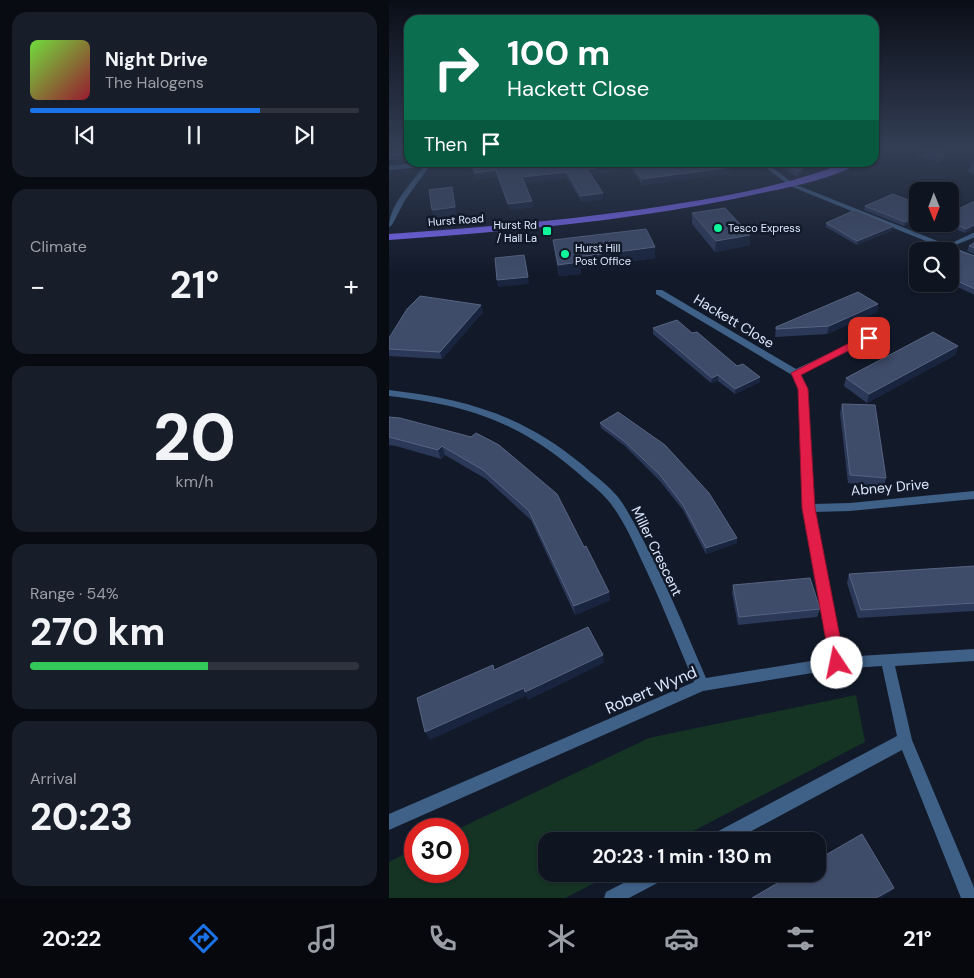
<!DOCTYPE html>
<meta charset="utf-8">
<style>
body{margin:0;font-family:"DM Sans",sans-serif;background:#171d29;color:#f1f3f6;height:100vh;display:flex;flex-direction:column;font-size:19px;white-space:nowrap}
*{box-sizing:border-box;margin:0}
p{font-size:16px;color:#9b9ea5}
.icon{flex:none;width:28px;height:28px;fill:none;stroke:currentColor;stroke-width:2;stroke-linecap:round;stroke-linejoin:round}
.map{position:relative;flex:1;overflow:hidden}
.details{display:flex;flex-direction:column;gap:12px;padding:12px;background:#080b12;width:389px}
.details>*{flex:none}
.banner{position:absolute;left:15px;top:15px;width:475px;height:152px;border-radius:15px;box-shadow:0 1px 4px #0004,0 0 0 1px #2e333e;background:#0b6e4f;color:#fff;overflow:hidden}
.needle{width:32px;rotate:179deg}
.controls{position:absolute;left:520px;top:182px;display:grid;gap:10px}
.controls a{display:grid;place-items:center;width:50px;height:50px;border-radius:10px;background:#0e1420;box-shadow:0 1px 4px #0004,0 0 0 1px #2e333e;font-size:25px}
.speed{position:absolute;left:15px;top:818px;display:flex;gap:10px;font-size:25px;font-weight:700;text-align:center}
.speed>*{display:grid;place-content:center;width:65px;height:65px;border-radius:50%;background:#0e1420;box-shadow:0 1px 4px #0004,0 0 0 1px #2e333e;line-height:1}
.speed .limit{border:8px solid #d22;background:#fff;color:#111}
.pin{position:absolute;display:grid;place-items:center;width:42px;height:42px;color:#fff;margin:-21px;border-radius:10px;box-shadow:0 2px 8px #0006}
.me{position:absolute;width:55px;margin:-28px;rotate:349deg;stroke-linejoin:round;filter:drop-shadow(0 0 4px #0008)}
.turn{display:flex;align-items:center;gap:18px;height:105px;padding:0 20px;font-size:22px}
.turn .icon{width:65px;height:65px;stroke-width:2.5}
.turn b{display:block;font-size:35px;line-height:42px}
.then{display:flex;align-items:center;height:48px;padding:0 20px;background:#0003;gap:10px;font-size:19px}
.big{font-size:38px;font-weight:700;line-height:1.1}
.details .tile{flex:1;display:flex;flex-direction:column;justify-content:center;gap:8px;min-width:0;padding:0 18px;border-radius:15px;background:#171d29}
.details .dial{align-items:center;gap:0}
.dial b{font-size:65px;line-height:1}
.song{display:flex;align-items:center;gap:15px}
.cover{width:60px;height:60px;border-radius:8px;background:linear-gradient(135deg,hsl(100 70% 55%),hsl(350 70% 35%))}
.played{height:5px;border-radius:2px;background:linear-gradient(90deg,#1a73e8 70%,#2e333e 70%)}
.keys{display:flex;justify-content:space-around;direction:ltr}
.heat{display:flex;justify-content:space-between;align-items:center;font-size:28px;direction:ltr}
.charge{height:8px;border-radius:4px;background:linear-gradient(90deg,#34c759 54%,#2e333e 0)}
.trip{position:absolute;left:149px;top:832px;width:288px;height:50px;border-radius:15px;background:#0e1420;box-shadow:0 1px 4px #0004,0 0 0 1px #2e333e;font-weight:700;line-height:50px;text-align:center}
.tab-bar{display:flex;height:80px;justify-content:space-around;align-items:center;background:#06080d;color:#9b9ea5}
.tab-bar .icon{width:35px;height:35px}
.tab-bar .current{color:#1a73e8}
.tab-bar b{font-size:22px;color:#f1f3f6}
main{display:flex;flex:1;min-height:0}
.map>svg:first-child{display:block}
.green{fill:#153424}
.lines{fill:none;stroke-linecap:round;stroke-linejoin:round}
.minor{fill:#3f6087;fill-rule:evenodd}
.tertiary{fill:#3f6087;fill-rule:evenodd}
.primary{fill:#7a67fa;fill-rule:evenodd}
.wall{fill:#2b3858}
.shaded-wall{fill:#19243e}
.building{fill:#3e4b69;stroke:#576481}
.route{fill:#e11d48;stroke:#92132f}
.poi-dot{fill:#0ff79b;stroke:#121a2a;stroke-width:2}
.labels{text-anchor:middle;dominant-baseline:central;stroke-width:5;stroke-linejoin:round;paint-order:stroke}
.far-street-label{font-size:11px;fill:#dce9fe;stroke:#121a2a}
.far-poi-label{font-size:11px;fill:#dce9fe;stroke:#121a2a;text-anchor:start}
.street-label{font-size:14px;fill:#dce9fe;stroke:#121a2a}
.near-street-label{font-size:16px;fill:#dce9fe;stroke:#121a2a}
</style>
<main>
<section class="details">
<div class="tile">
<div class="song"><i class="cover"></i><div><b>Night Drive</b><p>The Halogens</p></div></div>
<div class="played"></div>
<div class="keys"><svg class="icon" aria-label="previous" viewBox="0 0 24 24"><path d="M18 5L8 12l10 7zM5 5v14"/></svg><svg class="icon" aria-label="pause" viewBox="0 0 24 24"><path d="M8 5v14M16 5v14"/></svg><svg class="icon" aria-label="next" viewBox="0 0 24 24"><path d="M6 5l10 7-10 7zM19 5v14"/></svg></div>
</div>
<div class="tile"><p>Climate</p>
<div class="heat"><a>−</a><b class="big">21°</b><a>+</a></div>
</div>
<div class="tile dial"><b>20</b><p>km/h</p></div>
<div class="tile"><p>Range · 54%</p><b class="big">270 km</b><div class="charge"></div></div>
<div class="tile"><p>Arrival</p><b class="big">20:23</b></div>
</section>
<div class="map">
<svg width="586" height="898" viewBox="0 0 586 898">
<rect width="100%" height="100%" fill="#121a2a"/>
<!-- green -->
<path class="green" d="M467 695 476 742 285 841H158V874H223L176 898H0V862L26 849V871H69V829L260 738Z"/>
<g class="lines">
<!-- minor -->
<path class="minor" d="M37 162H80L40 167 16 200 3 225 0 227C0 205 22 184 34 167L0 170V166Z
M586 232V237L559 248 554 247Z
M267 290H273L407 369 477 336H483V340L412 374 419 389 424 504 461 503 586 491V499L461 511 425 512 453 657 586 649V661L506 666 523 740 586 890V898H572L513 750 344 841H320L322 835 508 736 493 666 448 669 314 691 0 830V814L305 682C287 640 271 598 251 557 243 539 234 520 222 504 213 492 200 483 189 473 129 421 77 405 0 396V390C77 399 134 415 195 466 206 476 219 485 229 497 238 509 245 523 252 536 277 582 296 630 317 678L440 658 414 508 409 389 403 375 267 294Z
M252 874H276L274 880 240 898H215L217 892Z"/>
<!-- tertiary -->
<path class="tertiary" d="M370 162H376L405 184 586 256V261L401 186Z"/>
<!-- primary -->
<path class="primary" d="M487 147H497L485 154Z
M458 162H471C450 177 403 187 377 192 253 220 126 231 0 240V234C98 227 196 219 293 203 349 194 405 183 458 162Z"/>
</g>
<!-- wall -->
<path class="wall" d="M0 147H20V154L15 160H0Z
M529 147H563L551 163 526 155 528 149Z
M586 159V174L579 172 583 160Z
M80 162H337L343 167 342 173 253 185 243 169 202 174 214 199 193 202 178 178 135 183 143 201 144 207 121 210 108 176 87 179Z
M383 162H408L414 168 413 173 409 177Z
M586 201V227L576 233 554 224H561V213Z
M529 204V220L515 226 475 210 476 206Z
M303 213 361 235V245L326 252 303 224Z
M437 223 505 226 504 230 468 245 437 227Z
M164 240 266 247V258L191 268 192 274 170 276Z
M586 242V254L578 251 580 246Z
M561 256H586V295L562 284 560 288 552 284H561Z
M489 304 488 312 438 334 386 337 387 327Z
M94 312 53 359 0 356V338Z
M264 328 303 333 371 382 346 394 329 381 322 383 264 334Z
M569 346 566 355 478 403 455 386 457 378Z
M453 404 497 478 495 486 459 483 451 413Z
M229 412 348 538V543L317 554 294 510 271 481 236 446 212 428 211 423Z
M0 417 82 437 221 600 186 615 142 520 97 479 56 455 52 459 7 446 0 445Z
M586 566V611L469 618 458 583 460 574Z
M344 585 431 609 428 617 349 625 343 593Z"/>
<!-- shaded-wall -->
<path class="shaded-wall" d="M560 147H563L551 163 553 157Z
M20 148V154L15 160 13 155Z
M242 163 243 169 199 175 198 169Z
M343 167 342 173 253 185V179Z
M414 168 413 173 409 177V172Z
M107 170 108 176 87 179 86 173Z
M178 172V178L134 183 133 177Z
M63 187 68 215 45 218 43 210Z
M214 193V199L193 202 192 196Z
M143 201 144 207 121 210 119 204Z
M529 216V220L515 226 516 222Z
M586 224V227L576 233 577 229Z
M505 226 504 230 468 245V241Z
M361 235V245L326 252 327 241Z
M266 247V258L191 268 192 274 170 276 169 265 189 257Z
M135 255 140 284 109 287 108 280Z
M489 304 488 312 438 334 440 326Z
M92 305 94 312 53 359 51 352Z
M569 346 566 355 478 403 480 394Z
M329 375V381L322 383 323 378Z
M371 377V382L346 394V389Z
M53 446 56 455 52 459 49 450Z
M348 538V543L317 554V548Z
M220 592 221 600 186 615 185 606Z
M214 655 215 663 139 700 136 692Z
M135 688 137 696 41 740 36 732Z
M505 888 500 893 492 898H487Z"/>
<!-- building -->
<path class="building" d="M0 147H20V148L13 155H0Z
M529 147H560L553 157 528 149Z
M82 162H337L343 167 253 179 242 163 198 169 214 193 192 196 178 172 133 177 143 201 119 204 107 170 86 173Z
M392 162H408L414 168 409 172Z
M63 187 66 207 43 210 40 190Z
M504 194 529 204V216L516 222 476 206Z
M586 201V224L577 229 561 222V213Z
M336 208 361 235 327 241 303 213Z
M466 210 505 226 468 241 437 223Z
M257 229 266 247 189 257 190 262 169 265 164 240Z
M586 242V248L580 246Z
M570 251 586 256V289L564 279 561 282V256Z
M135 255 139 277 108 280 106 258Z
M469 292 489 304 440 326 387 329V327Z
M31 296 92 305 51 352 0 349V338L18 309Z
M288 320 303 333 308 332 348 366 354 364 371 377 346 389 329 375 323 378 264 328Z
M544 332 569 346 480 394 457 378Z
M453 404 486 405 497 478 461 475Z
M229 412 276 445 320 493 348 538 317 548 294 505 271 475 235 441 211 423Z
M0 417 11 418 82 437 87 433 110 445 168 494 195 547 197 546 220 592 185 606 140 511 94 470 53 446 49 450 0 437Z
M586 566V603L472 610 460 574Z
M421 578 431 609 350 617 344 585Z
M199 627 214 655 136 692 135 688 36 732 28 698 104 665 105 670Z
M473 834 505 888 487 898H363L404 874H428V860Z"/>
<!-- sky -->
<linearGradient id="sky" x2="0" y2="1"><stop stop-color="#0a0e17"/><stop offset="0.54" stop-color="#333e55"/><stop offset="1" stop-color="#333e55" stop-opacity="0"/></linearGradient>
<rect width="586" height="273" fill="url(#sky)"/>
<!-- route -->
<path class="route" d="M476 335 484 338 412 375 419 389 426 508 456 663 454 668 448 670 443 668 441 663 413 508 409 389 402 373Z"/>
<!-- markers -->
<g class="poi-dot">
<circle cx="329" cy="228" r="5"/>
<rect x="153" y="226" width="10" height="10" rx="2.5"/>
<circle cx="176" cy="254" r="5"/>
</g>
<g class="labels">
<!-- far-street labels -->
<g class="far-street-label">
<text transform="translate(67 220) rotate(-4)">Hurst Road</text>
</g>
<!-- far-poi labels -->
<g class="far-poi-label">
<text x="148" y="225" text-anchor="end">Hurst Rd<tspan x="148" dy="13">/ Hall La</tspan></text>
<text x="339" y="228">Tesco Express</text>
<text x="186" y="248">Hurst Hill<tspan x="186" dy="13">Post Office</tspan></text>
</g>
<!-- street labels -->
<g class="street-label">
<text transform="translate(345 321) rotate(31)">Hackett Close</text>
<text transform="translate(501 487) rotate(-5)">Abney Drive</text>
<text transform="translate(268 551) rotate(64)">Miller Crescent</text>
</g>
<!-- near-street labels -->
<g class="near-street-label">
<text transform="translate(262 690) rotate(-23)">Robert Wynd</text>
</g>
</g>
</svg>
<div class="controls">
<a><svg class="needle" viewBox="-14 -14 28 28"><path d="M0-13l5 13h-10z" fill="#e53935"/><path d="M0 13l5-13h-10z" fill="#9b9ea5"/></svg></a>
<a><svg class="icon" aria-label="search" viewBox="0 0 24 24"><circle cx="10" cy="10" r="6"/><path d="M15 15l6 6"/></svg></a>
</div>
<div class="speed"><div class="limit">30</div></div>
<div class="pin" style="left:480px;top:338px;background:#d93025"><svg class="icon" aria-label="arrive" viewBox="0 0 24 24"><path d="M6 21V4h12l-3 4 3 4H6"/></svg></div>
<svg class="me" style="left:448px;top:663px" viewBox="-20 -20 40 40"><circle r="19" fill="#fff"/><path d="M0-13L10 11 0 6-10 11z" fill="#e11d48"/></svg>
<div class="trip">20:23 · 1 min · 130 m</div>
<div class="banner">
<div class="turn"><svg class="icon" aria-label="right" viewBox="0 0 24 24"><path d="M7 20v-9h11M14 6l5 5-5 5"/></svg><div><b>100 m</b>Hackett Close</div></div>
<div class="then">Then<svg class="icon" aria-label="arrive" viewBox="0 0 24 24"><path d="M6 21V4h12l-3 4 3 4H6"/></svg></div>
</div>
</div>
</main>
<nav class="tab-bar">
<b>20:22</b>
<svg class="icon current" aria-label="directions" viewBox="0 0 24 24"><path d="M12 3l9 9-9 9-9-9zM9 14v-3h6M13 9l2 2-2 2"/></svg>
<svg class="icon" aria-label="music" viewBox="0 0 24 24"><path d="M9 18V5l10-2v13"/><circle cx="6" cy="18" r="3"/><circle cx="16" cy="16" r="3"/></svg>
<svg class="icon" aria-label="phone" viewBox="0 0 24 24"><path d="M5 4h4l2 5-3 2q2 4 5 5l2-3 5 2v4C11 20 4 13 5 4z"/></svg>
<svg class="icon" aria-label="climate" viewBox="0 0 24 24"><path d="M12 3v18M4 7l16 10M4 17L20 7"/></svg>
<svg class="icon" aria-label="car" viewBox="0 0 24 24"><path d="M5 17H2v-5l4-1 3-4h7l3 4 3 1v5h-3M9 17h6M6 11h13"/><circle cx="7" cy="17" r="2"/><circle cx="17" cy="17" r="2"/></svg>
<svg class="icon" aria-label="filters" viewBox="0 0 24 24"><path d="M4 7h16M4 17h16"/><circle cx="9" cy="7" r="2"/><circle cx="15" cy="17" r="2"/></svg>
<b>21°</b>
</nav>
